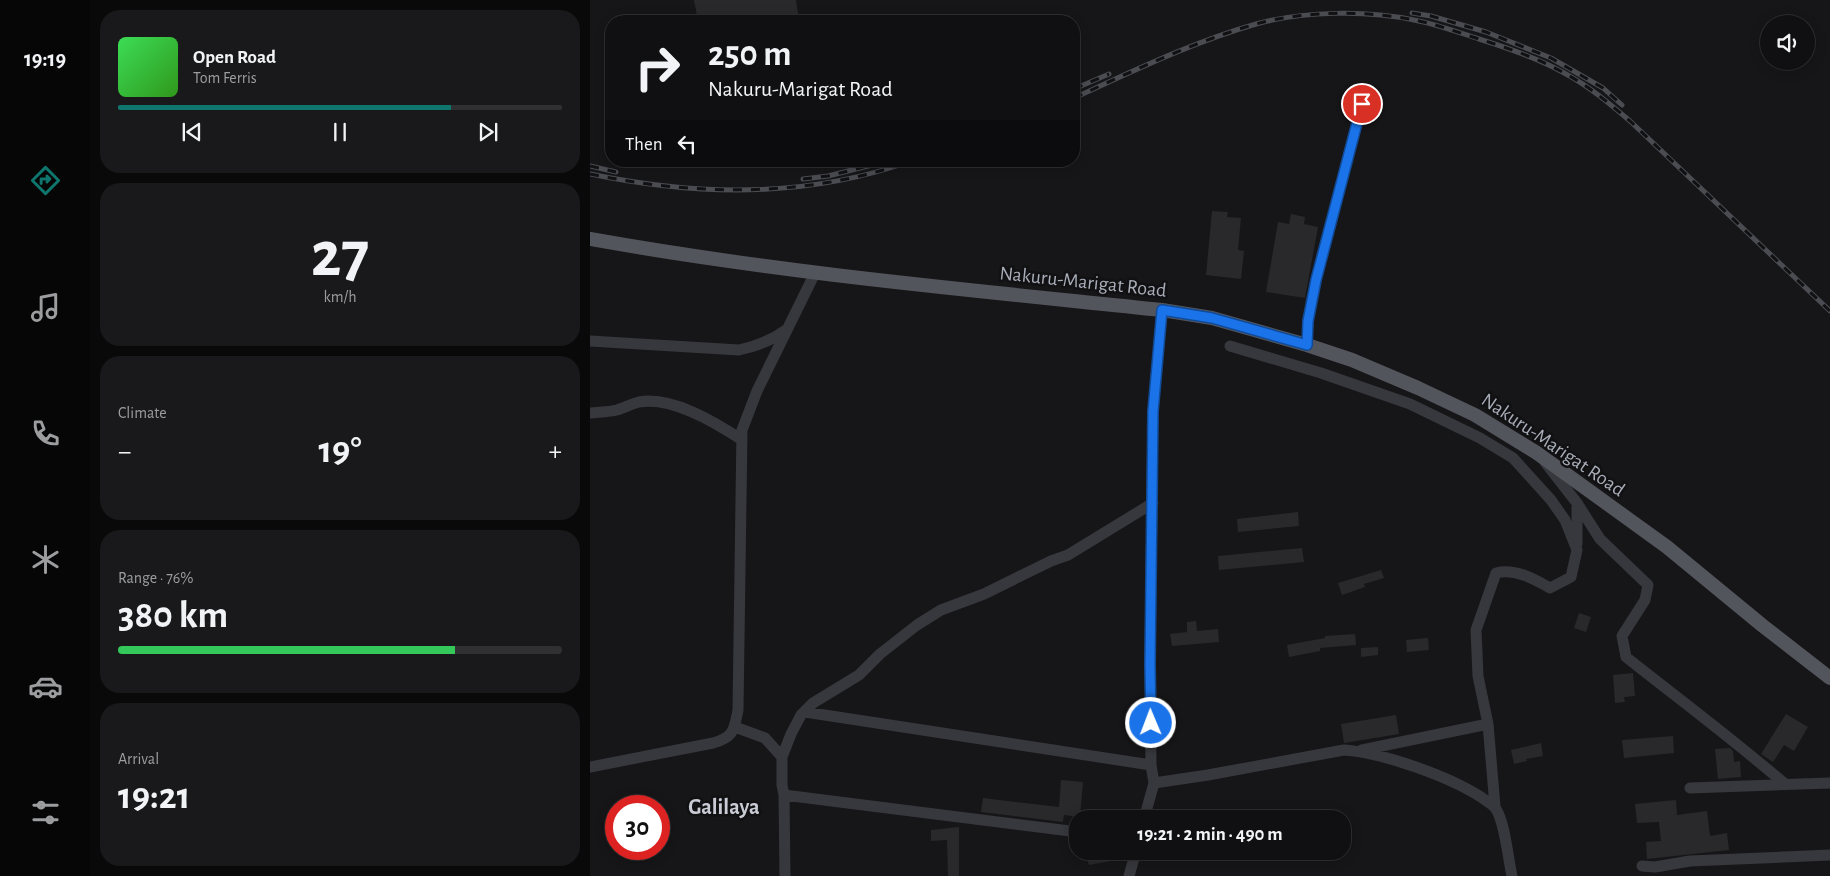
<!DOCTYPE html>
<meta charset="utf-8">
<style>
body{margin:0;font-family:"Alegreya Sans",sans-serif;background:#19191b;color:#f1f3f6;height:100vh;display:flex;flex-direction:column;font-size:19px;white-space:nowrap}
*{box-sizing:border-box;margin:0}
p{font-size:16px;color:#9c9d9f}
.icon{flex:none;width:28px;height:28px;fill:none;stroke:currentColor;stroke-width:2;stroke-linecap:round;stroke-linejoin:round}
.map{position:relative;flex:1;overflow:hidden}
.side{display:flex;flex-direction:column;gap:10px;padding:10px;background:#09090a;width:500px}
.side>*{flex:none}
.banner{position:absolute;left:15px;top:15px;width:475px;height:152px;border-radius:20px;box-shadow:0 2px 12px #0003,0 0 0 1px #303032;background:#101012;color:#f1f3f6;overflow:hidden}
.tools{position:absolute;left:1170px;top:15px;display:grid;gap:10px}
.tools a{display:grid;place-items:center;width:55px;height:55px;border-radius:50%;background:#101012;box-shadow:0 2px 12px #0003,0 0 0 1px #303032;font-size:25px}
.speed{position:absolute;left:15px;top:795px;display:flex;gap:10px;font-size:25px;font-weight:700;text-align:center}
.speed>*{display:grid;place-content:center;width:65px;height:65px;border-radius:50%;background:#101012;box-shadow:0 2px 12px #0003,0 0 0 1px #303032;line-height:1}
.speed .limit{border:8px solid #d22;background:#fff;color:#111}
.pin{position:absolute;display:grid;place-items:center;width:42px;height:42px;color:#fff;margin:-21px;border:2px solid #fff;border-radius:50%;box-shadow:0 1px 5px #0007}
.me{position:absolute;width:55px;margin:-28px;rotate:359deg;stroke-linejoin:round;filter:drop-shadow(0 0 4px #0008)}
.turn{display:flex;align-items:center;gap:18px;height:105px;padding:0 20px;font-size:22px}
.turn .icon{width:65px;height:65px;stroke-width:2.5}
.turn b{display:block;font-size:35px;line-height:42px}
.then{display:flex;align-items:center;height:48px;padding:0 20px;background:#0003;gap:10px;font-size:19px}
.big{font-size:38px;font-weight:700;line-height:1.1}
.side .widget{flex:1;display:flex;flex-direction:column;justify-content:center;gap:8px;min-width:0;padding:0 18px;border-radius:20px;background:#19191b}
.side .dial{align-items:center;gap:0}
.dial b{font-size:65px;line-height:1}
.song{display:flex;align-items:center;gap:15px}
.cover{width:60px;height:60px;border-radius:8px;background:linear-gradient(135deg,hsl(130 70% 55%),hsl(110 70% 35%))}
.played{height:5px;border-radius:2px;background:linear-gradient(90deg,#0f766e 75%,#303032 75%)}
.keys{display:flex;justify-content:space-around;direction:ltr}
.heat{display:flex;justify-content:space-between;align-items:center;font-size:28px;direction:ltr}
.charge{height:8px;border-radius:4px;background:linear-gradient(90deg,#34c759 76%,#303032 0)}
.trip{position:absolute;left:479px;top:810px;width:282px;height:50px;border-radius:20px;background:#101012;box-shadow:0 2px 12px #0003,0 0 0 1px #303032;font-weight:700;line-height:50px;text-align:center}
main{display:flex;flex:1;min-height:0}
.menu{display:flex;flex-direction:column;width:90px;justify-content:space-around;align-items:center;background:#060607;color:#9c9d9f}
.menu .icon{width:35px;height:35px}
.menu .selected{color:#0f766e}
.menu b{font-size:22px;color:#f1f3f6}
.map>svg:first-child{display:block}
.building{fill:#29292c}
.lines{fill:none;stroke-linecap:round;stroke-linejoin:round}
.minor{stroke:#37383d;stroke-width:11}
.major{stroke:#53555c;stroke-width:14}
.rail-casing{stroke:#4a4c52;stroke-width:5}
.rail{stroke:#111113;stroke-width:3;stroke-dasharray:9;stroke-linecap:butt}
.route-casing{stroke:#114b97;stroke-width:12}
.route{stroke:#1a73e8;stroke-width:9}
.labels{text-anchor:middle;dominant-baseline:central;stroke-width:5;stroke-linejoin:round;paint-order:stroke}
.street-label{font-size:20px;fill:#a8adb8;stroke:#111113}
.quarter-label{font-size:22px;font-weight:bold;fill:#c9ccd4;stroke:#111113}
</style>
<main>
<nav class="menu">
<b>19:19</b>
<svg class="icon selected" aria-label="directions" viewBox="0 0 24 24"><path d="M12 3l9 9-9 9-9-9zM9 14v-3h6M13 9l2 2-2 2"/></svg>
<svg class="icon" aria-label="music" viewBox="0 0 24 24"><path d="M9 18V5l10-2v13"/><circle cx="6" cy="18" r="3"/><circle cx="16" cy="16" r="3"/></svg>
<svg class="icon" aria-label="phone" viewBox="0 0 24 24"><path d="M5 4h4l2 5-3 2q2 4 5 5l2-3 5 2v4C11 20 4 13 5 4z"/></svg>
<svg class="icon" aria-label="climate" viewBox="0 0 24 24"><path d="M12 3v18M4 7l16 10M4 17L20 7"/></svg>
<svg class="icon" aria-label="car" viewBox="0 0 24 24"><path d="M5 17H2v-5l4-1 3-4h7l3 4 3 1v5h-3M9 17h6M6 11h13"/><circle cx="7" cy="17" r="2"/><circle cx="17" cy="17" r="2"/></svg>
<svg class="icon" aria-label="filters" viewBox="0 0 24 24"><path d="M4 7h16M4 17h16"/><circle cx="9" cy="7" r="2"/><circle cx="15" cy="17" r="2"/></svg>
</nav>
<section class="side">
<div class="widget">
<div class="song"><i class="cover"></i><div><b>Open Road</b><p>Tom Ferris</p></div></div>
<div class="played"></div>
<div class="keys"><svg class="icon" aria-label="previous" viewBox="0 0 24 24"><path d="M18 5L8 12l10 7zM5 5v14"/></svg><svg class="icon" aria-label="pause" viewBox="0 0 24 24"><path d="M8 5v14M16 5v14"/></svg><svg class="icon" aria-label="next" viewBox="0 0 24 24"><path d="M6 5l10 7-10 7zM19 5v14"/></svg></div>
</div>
<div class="widget dial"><b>27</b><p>km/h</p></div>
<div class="widget"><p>Climate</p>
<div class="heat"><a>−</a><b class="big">19°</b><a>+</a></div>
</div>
<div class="widget"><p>Range · 76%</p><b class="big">380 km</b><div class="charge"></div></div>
<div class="widget"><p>Arrival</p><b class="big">19:21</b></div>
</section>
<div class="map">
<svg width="1240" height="876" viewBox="0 0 1240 876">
<rect width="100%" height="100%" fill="#161618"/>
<!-- building -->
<path class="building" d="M104 0H206L209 21H108Z
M622 211 638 212 637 217 651 218 648 250 654 251 651 279 616 275Z
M701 214 715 217 714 224 728 227 715 298 676 292 688 222 699 224Z
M708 512 709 526 648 532 647 519Z
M712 548 714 562 629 570 628 556Z
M791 570 794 578 774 584 775 587 752 595 748 583Z
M989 613 1001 617 996 632 984 628Z
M606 621 607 631 628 629 629 642 582 646 580 634 597 632V622Z
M765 634 766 645 730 648V651L699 657 697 645 735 638V636Z
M838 638 839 650 817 652 816 640Z
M788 647V655L771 657V648Z
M1043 673 1045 696 1034 697 1035 702 1025 703 1023 675Z
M1196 714 1218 727 1204 751 1194 745 1183 762 1171 754Z
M806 715 809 734 754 743 751 724Z
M1083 736 1084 753 1034 758 1032 740Z
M951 743 953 756 936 759 937 761 924 764 921 750Z
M1140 748 1143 751 1144 762 1150 761 1151 777 1128 779 1125 749Z
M471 780 493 782 490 817 474 815 473 822 391 812 393 798 469 807Z
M1086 800 1087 815 1117 811 1120 836 1137 833 1139 850 1057 859 1056 842 1071 841 1069 822 1047 823 1045 804Z
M369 827V876H358L357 840 341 841V830Z
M517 851H523L526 860 499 865 496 857Z"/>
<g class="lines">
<!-- minor -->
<path class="minor" d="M0 341 149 350C167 346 181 341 196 330
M717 345 718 321 726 280 772 104
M640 346 731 373 820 404 890 438 923 458 961 500 975 520 987 550 981 577 960 588C944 579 925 568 906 573L886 630 888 676 898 724 905 806
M0 413C9 412 19 412 27 410 34 408 41 404 49 402 82 396 125 422 152 440
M955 462 987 503 1010 539 1058 585 1055 600 1032 636 1036 657C1089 699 1144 740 1195 784
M987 503V544
M215 712 561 765
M145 727 175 738 192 757V785L194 795 488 832
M772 750 898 724
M192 757 201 734 211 715 223 703 269 675 290 654 327 625 351 610 394 594 461 561 478 555 563 503
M0 767 123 743C144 737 144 730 148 710L152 430 167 391 225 273
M564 783 618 775 754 750C794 753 858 776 891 797 896 801 903 804 906 809 915 823 918 858 922 876
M1100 788 1240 783
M194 795 195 876
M554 819 564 783 561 765 560 665 563 411 572 310
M1052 866 1065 867 1100 861 1240 855
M539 876 546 851"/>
<!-- major -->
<path class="major" d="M0 239C190 273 381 290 572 310L622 318 717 345 762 360 828 388 885 415 947 453 1077 547 1173 626 1240 678"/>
<!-- rail casing -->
<g class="rail-casing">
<path id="rail" d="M822 13 841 16 896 32 961 58 1013 88 1032 105
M484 89 519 74
M484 98C543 71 603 42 666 24 713 11 776 10 824 20 846 24 867 32 889 39 918 48 950 59 976 74 1000 87 1020 104 1040 121L1240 311
M0 166 26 172
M0 174C106 196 218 198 321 161
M213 179 238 176 298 161"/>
</g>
<!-- rail -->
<use href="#rail" class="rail"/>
</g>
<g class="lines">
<!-- route casing -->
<g class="route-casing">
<path id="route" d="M561 723 560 665 563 411 572 310 622 318 717 345 718 321 726 280 772 104"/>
</g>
<!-- route -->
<use href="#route" class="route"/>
</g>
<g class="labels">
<!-- street labels -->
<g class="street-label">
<text transform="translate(493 282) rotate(6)">Nakuru-Marigat Road</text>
<text transform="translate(963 445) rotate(34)">Nakuru-Marigat Road</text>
</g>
<!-- quarter labels -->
<g class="quarter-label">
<text x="134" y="807">Galilaya</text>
</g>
</g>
</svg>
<div class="tools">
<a><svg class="icon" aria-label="sound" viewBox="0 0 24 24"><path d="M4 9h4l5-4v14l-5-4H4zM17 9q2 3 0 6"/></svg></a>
</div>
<div class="speed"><div class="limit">30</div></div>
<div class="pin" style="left:772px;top:104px;background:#d93025"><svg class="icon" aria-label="arrive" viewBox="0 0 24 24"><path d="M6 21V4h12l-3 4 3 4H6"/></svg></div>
<svg class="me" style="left:561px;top:723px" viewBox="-20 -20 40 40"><circle r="17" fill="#1a73e8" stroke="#fff" stroke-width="3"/><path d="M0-11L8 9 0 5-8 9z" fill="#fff"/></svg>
<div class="trip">19:21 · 2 min · 490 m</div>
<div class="banner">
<div class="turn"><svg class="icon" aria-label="right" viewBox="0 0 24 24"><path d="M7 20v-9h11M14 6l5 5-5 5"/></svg><div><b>250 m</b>Nakuru-Marigat Road</div></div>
<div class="then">Then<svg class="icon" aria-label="left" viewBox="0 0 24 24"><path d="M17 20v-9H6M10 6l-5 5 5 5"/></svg></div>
</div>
</div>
</main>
